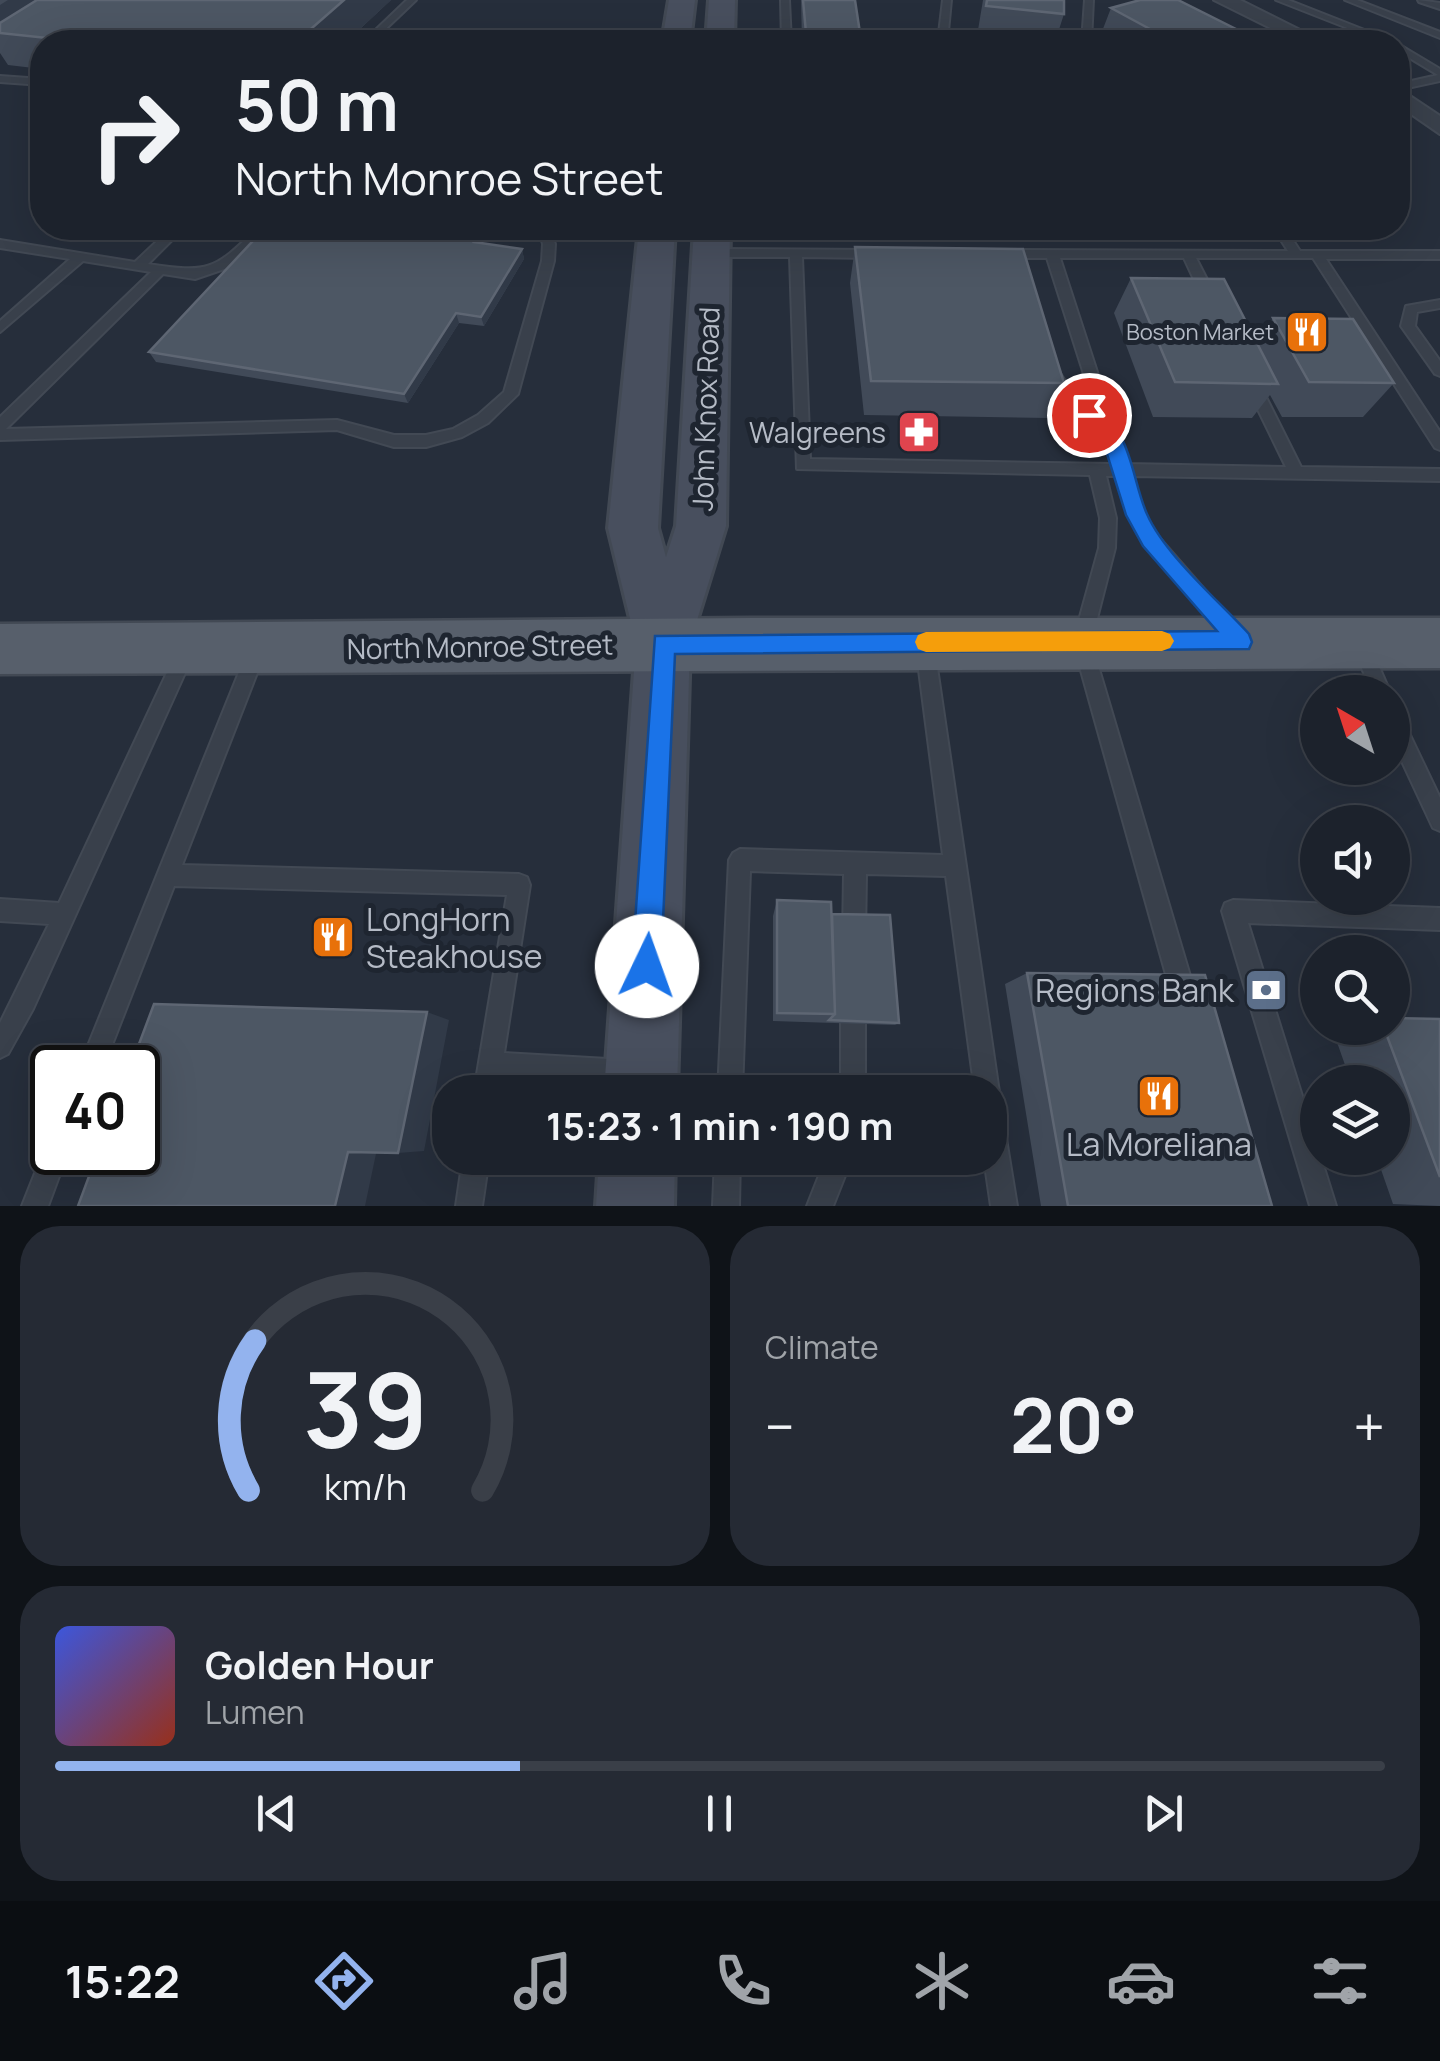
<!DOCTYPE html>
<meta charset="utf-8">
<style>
body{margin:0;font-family:Manrope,sans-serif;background:#252a34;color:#f1f3f6;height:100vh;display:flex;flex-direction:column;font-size:38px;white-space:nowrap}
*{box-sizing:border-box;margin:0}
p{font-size:32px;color:#a0a4a9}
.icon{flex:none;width:55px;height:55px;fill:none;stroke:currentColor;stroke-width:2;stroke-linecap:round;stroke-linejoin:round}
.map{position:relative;height:1206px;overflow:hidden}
.panel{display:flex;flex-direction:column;gap:20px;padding:20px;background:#0f1318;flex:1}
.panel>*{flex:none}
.hud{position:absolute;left:30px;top:30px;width:1380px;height:210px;border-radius:40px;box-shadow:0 10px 40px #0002,0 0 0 2px #3a3f48;background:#1c222c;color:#f1f3f6;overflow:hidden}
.needle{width:65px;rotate:321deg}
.fabs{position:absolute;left:1300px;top:675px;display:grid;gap:20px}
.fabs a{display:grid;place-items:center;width:110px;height:110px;border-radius:50%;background:#1c222c;box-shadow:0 10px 40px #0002,0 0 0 2px #3a3f48;font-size:50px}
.speed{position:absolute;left:30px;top:1045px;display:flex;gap:20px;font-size:50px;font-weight:700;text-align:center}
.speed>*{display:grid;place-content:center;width:130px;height:130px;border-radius:50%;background:#1c222c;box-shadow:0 10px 40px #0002,0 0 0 2px #3a3f48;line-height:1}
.speed .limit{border:5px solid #111;border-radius:15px;background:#fff;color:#111}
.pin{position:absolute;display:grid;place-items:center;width:85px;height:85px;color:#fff;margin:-42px;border:5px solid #fff;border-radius:50%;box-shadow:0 2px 10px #0007}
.me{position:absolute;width:110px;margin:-55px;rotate:3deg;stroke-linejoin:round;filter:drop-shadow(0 0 8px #0008)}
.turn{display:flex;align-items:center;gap:35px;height:210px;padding:0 40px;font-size:45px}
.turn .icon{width:130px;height:130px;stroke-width:2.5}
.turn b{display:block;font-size:70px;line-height:85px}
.big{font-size:75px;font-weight:700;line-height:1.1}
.panel .widget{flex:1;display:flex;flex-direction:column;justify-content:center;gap:15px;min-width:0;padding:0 35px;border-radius:40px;background:#252a34}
.panel .dial{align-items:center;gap:0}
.dial svg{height:260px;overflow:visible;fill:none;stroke:#3a3f48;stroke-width:7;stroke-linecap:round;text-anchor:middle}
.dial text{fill:#f1f3f6;stroke:none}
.song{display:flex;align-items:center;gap:30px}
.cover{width:120px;height:120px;border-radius:15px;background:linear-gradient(135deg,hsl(230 70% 55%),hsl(10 70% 35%))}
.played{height:10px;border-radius:5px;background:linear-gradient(90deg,#93b3ee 35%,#3a3f48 35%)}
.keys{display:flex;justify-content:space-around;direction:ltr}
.heat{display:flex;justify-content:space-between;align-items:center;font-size:55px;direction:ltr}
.panel .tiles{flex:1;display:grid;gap:20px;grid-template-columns:1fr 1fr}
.widget:last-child{grid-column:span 2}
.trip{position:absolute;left:432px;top:1075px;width:575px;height:100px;border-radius:40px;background:#1c222c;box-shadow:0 10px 40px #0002,0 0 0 2px #3a3f48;font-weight:700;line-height:100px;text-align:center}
.dock{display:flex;height:160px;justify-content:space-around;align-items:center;background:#0b0e12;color:#a0a4a9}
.dock .icon{width:70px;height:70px}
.dock .selected{color:#93b3ee}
.dock b{font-size:45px;color:#f1f3f6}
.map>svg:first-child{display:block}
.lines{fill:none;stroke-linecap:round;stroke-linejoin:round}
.lane-casing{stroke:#424954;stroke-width:4}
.street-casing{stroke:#424954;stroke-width:4}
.secondary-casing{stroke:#424954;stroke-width:6}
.primary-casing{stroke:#424954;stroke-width:5}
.lane{fill:#39404b;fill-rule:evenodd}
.street{fill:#39404b;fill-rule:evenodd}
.secondary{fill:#484f5e;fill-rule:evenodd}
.primary{fill:#575f6b;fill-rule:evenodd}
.wall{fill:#414a58}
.shaded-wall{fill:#313a48}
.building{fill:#4d5764;stroke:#5e6673;stroke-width:2.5}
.route{fill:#1a73e8;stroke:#114b97;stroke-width:2.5}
.slow{fill:#f59e0b}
.labels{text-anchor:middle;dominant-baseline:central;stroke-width:10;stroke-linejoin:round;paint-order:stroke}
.far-poi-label{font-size:22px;fill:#b5bbc6;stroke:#1e2530;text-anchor:end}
.street-label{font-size:28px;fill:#b5bbc6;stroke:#1e2530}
.poi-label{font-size:28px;fill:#b5bbc6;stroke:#1e2530;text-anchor:end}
.near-poi-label{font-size:32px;fill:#b5bbc6;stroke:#1e2530;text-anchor:start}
</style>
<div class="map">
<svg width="1440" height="1206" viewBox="0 0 1440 1206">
<rect width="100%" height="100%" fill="#262e3b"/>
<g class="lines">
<!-- lane casing -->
<g class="lane-casing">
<path id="lane" d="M407 0H416L372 42H363Z
M781 0H789L791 42H782Z
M943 0H951L947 42H938Z
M1085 0H1093L1091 42H1082Z
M1276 0H1288L1395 42H1383Z
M1345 0H1357L1440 32V38Z
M1418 0 1440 3V9L1419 2Z
M1398 44 1440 69V81L1398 90V84L1438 75 1398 51Z
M0 76 42 79V85L0 82Z
M171 228H184L148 264C208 273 214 271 257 228H269L233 266 195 279 163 274 6 429 337 420 394 435H426L453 429 478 415 504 392 542 261 543 244 538 228H550L555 244 554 261 518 394 488 423 462 437 426 447H394L337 430 0 440V417L151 272 83 261 0 332V321L70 259 0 248V240L135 262Z
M1273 228H1285L1300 251H1440V259H1326L1440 432V450L1435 448 1313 258H1196L1217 299 1210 303 1203 299 1184 258H1060L1127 464 1286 467 1246 385 1253 380 1260 385 1301 467 1440 469V481L1131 476 1144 514 1157 535 1239 629 1242 634 1239 639 1233 642 1227 639 1145 545 1128 515 1116 476H1106L1116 518 1115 548 1091 642 1196 996 1192 1004 1184 1008 1176 1004 1172 996 1073 642 1099 548 1100 518 1090 475 797 469 790 257H711L705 253 711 249 875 250 881 254 875 258 802 257 810 459 1112 464 1103 435 1062 400 1044 370 1046 367H1056L1072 392 1096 412 1047 258H1001L995 254 1001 250 1288 251Z
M1440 300V308L1417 312 1415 326 1440 361V376L1435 374 1401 326 1406 306Z
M925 639 931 641 934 647 999 1092 996 1101 992 1102 999 1105 1002 1114 1017 1206H991L984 1158H990V1092H975L946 876 866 874 865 937 862 945 854 948 846 945 843 937 844 874 750 871 742 1092H718L729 860 733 853 740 849 943 855 916 647 919 641Z
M1362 639 1368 641 1390 692H1372L1353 647 1356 641Z
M185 645 191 647 194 653 33 1009 8 1054 0 1058V1023L49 924 0 921V899L59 903 179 647Z
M255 647 261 649 264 655 182 865 519 874 527 877 530 885 504 1053 625 1060 634 1063 637 1072 634 1081 625 1084 501 1077 498 1092H474L507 895 174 886 103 1068H79L246 655 249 649Z
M1392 709 1399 712 1440 798V831L1433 828 1392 740Z
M1233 900 1440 908V930L1248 923 1318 1147V1158H1321L1336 1206H1310L1222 911 1225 903Z
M853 991 861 995 865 1003V1092H841V1003L845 995Z
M52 1141V1152H68L48 1206H22L47 1143Z
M463 1158H489L482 1206H456Z
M715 1158H740L739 1206H713Z
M826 1158H852L833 1206H807Z"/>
</g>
<!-- street casing -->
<g class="street-casing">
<path id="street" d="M1214 0H1240L1324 42H1299Z
M1398 88 1440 116V134L1398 105Z"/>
</g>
<!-- secondary casing -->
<g class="secondary-casing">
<path id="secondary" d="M669 0H695L690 42H662Z
M709 0H735L734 42H706Z
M639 228H675L658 528 666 557 676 526 694 228H730L726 526 690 643 677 1092H604L636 643 608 528Z
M599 1158H675L674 1206H596Z"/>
</g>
<!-- primary casing -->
<g class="primary-casing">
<path id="primary" d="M750 618H1440V668L0 674V624Z"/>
</g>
<!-- lane -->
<use href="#lane" class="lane"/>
<!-- street -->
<use href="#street" class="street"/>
<!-- secondary -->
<use href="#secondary" class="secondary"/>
<!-- primary -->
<use href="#primary" class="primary"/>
</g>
<!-- wall -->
<path class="wall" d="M0 0H391L346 42H42V69L8 65 0 53Z
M801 0H855L860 33 859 42H802Z
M983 0H1064V14L1055 42H976Z
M1111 8 1262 42H1116L1101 34Z
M482 230 484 240 482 243 522 249 524 259 484 326 459 323 408 403 156 362 149 352Z
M855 247 1064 383 1048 418 864 415 850 283Z
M1131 278 1257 342 1273 318 1394 383 1363 417H1282L1270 395 1252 418 1153 417 1114 313Z
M777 900 832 914 899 1023 895 1025 773 1021V916Z
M1027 973 1272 1206H1041L1005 984Z
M1440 1019V1206L1393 1204 1377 1158H1392V1082H1351L1332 1028H1392Z"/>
<!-- shaded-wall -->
<path class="shaded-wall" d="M8 0H82L0 33V5Z
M344 0H391L346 42H296Z
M482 230 484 240 476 252 474 242Z
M522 249 524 259 484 326 481 317Z
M456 313 459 323 408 403 404 394Z
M427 1012 449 1020 424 1151 398 1153Z
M377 1149 365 1206H335L348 1152Z"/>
<!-- building -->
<path class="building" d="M37 0H344L296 42H85L0 33V23Z
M803 0H855L860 33H806Z
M987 0H1064V14L986 6Z
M1140 0H1178L1262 42H1174L1111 8Z
M265 228H465L482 230 474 242 522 249 481 317 456 313 404 394 149 352Z
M855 247 1023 249 1064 383 871 381Z
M1131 278 1224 279 1278 384 1175 382Z
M1273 318 1353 319 1394 383 1309 382Z
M777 900 831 902 835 1014 777 1013Z
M832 914 890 915 899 1023 829 1020 835 1014Z
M1027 973 1205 975 1272 1206H1068Z
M154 1004 427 1012 398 1153 348 1152 335 1206H78L98 1152H138V1068H130Z
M1392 1018 1440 1019V1177L1384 1028H1392Z"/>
<!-- route -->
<path class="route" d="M1089 408C1132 423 1131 479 1147 514 1165 555 1218 600 1249 634L1252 642 1249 649 675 654 661 966 657 976 647 981 636 976 632 966 655 636 1217 631 1143 546 1126 515 1102 438 1080 415Z"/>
<!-- slow -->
<path class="slow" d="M1162 631 1170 634 1174 641 1170 648 1162 651 926 652 918 649 915 642 918 635 926 632Z"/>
<!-- icons -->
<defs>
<g id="restaurant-square" transform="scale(2.25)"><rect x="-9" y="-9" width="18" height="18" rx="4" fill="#e8710a" stroke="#1e2530"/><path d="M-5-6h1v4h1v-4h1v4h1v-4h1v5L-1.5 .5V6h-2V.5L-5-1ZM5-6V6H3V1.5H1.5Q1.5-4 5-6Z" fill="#fff"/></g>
<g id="pharmacy-square" transform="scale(2.25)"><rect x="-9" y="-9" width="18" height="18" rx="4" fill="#e0444e" stroke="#1e2530"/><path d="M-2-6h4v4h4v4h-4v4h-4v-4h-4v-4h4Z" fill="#fff"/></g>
<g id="bank-square" transform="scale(2.25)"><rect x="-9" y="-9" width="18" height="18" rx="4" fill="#5c6f8a" stroke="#1e2530"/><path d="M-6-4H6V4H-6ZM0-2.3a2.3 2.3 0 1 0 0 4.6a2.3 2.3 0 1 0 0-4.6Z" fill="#fff"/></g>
</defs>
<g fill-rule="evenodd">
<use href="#restaurant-square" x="1307" y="332"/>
<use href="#pharmacy-square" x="919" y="432"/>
<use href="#restaurant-square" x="333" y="937"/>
<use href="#bank-square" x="1266" y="990"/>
<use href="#restaurant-square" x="1159" y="1096"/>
</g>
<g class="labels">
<!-- far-poi labels -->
<g class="far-poi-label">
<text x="1274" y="332">Boston Market</text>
</g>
<!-- street labels -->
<g class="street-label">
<text transform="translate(705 409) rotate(-88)">John Knox Road</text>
<text transform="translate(480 646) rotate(-1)">North Monroe Street</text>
</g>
<!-- poi labels -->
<g class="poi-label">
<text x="886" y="432">Walgreens</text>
</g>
<!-- near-poi labels -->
<g class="near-poi-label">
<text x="366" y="919">LongHorn<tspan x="366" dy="37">Steakhouse</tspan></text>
<text x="1234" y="990" text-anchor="end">Regions Bank</text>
<text x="1159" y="1144" text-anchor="middle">La Moreliana</text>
</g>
</g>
</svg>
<div class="fabs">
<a><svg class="needle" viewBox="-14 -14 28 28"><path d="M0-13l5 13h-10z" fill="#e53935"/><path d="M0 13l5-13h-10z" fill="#a0a4a9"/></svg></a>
<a><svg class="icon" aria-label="sound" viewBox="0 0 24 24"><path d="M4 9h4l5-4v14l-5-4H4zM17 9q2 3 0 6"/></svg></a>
<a><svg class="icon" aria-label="search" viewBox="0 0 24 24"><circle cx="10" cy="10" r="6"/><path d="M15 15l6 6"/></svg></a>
<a><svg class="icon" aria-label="layers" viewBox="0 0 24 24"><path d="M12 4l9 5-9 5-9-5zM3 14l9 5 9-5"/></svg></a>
</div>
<div class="speed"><div class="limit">40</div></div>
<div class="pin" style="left:1089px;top:415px;background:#d93025"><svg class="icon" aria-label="arrive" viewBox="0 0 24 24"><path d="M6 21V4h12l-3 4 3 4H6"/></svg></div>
<svg class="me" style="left:647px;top:966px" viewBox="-20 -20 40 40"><circle r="19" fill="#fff"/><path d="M0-13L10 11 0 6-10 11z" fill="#1a73e8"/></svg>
<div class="trip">15:23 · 1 min · 190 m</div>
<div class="hud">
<div class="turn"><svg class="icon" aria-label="right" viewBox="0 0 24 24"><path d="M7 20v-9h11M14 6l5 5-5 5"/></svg><div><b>50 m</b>North Monroe Street</div></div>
</div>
</div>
<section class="panel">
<div class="tiles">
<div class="widget dial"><svg viewBox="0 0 100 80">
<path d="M14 69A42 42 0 1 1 86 69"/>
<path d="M14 69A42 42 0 0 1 16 23" stroke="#93b3ee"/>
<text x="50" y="56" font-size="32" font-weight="700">39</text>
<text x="50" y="72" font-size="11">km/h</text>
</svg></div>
<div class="widget"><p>Climate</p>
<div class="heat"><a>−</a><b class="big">20°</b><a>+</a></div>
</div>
<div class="widget">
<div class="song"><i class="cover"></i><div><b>Golden Hour</b><p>Lumen</p></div></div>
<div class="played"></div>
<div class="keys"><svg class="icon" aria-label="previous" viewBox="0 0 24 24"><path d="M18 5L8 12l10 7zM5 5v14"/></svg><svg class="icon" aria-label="pause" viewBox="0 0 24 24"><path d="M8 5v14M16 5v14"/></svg><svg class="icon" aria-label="next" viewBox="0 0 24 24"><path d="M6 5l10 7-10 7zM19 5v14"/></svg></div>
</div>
</div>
</section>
<nav class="dock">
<b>15:22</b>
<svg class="icon selected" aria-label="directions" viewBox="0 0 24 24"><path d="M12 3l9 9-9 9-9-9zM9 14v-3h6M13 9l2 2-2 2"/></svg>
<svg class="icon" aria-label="music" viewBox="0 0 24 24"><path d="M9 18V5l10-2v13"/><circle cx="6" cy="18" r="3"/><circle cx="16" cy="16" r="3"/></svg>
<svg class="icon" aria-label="phone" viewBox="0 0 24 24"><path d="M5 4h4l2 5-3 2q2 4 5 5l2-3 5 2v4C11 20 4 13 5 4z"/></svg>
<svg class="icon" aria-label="climate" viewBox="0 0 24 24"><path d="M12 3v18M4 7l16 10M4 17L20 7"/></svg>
<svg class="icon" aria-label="car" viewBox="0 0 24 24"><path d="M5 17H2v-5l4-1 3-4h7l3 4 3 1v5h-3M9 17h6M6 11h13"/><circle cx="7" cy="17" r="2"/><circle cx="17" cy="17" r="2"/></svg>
<svg class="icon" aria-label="filters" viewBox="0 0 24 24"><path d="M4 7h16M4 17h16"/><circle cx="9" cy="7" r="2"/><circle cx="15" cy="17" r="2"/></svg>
</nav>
